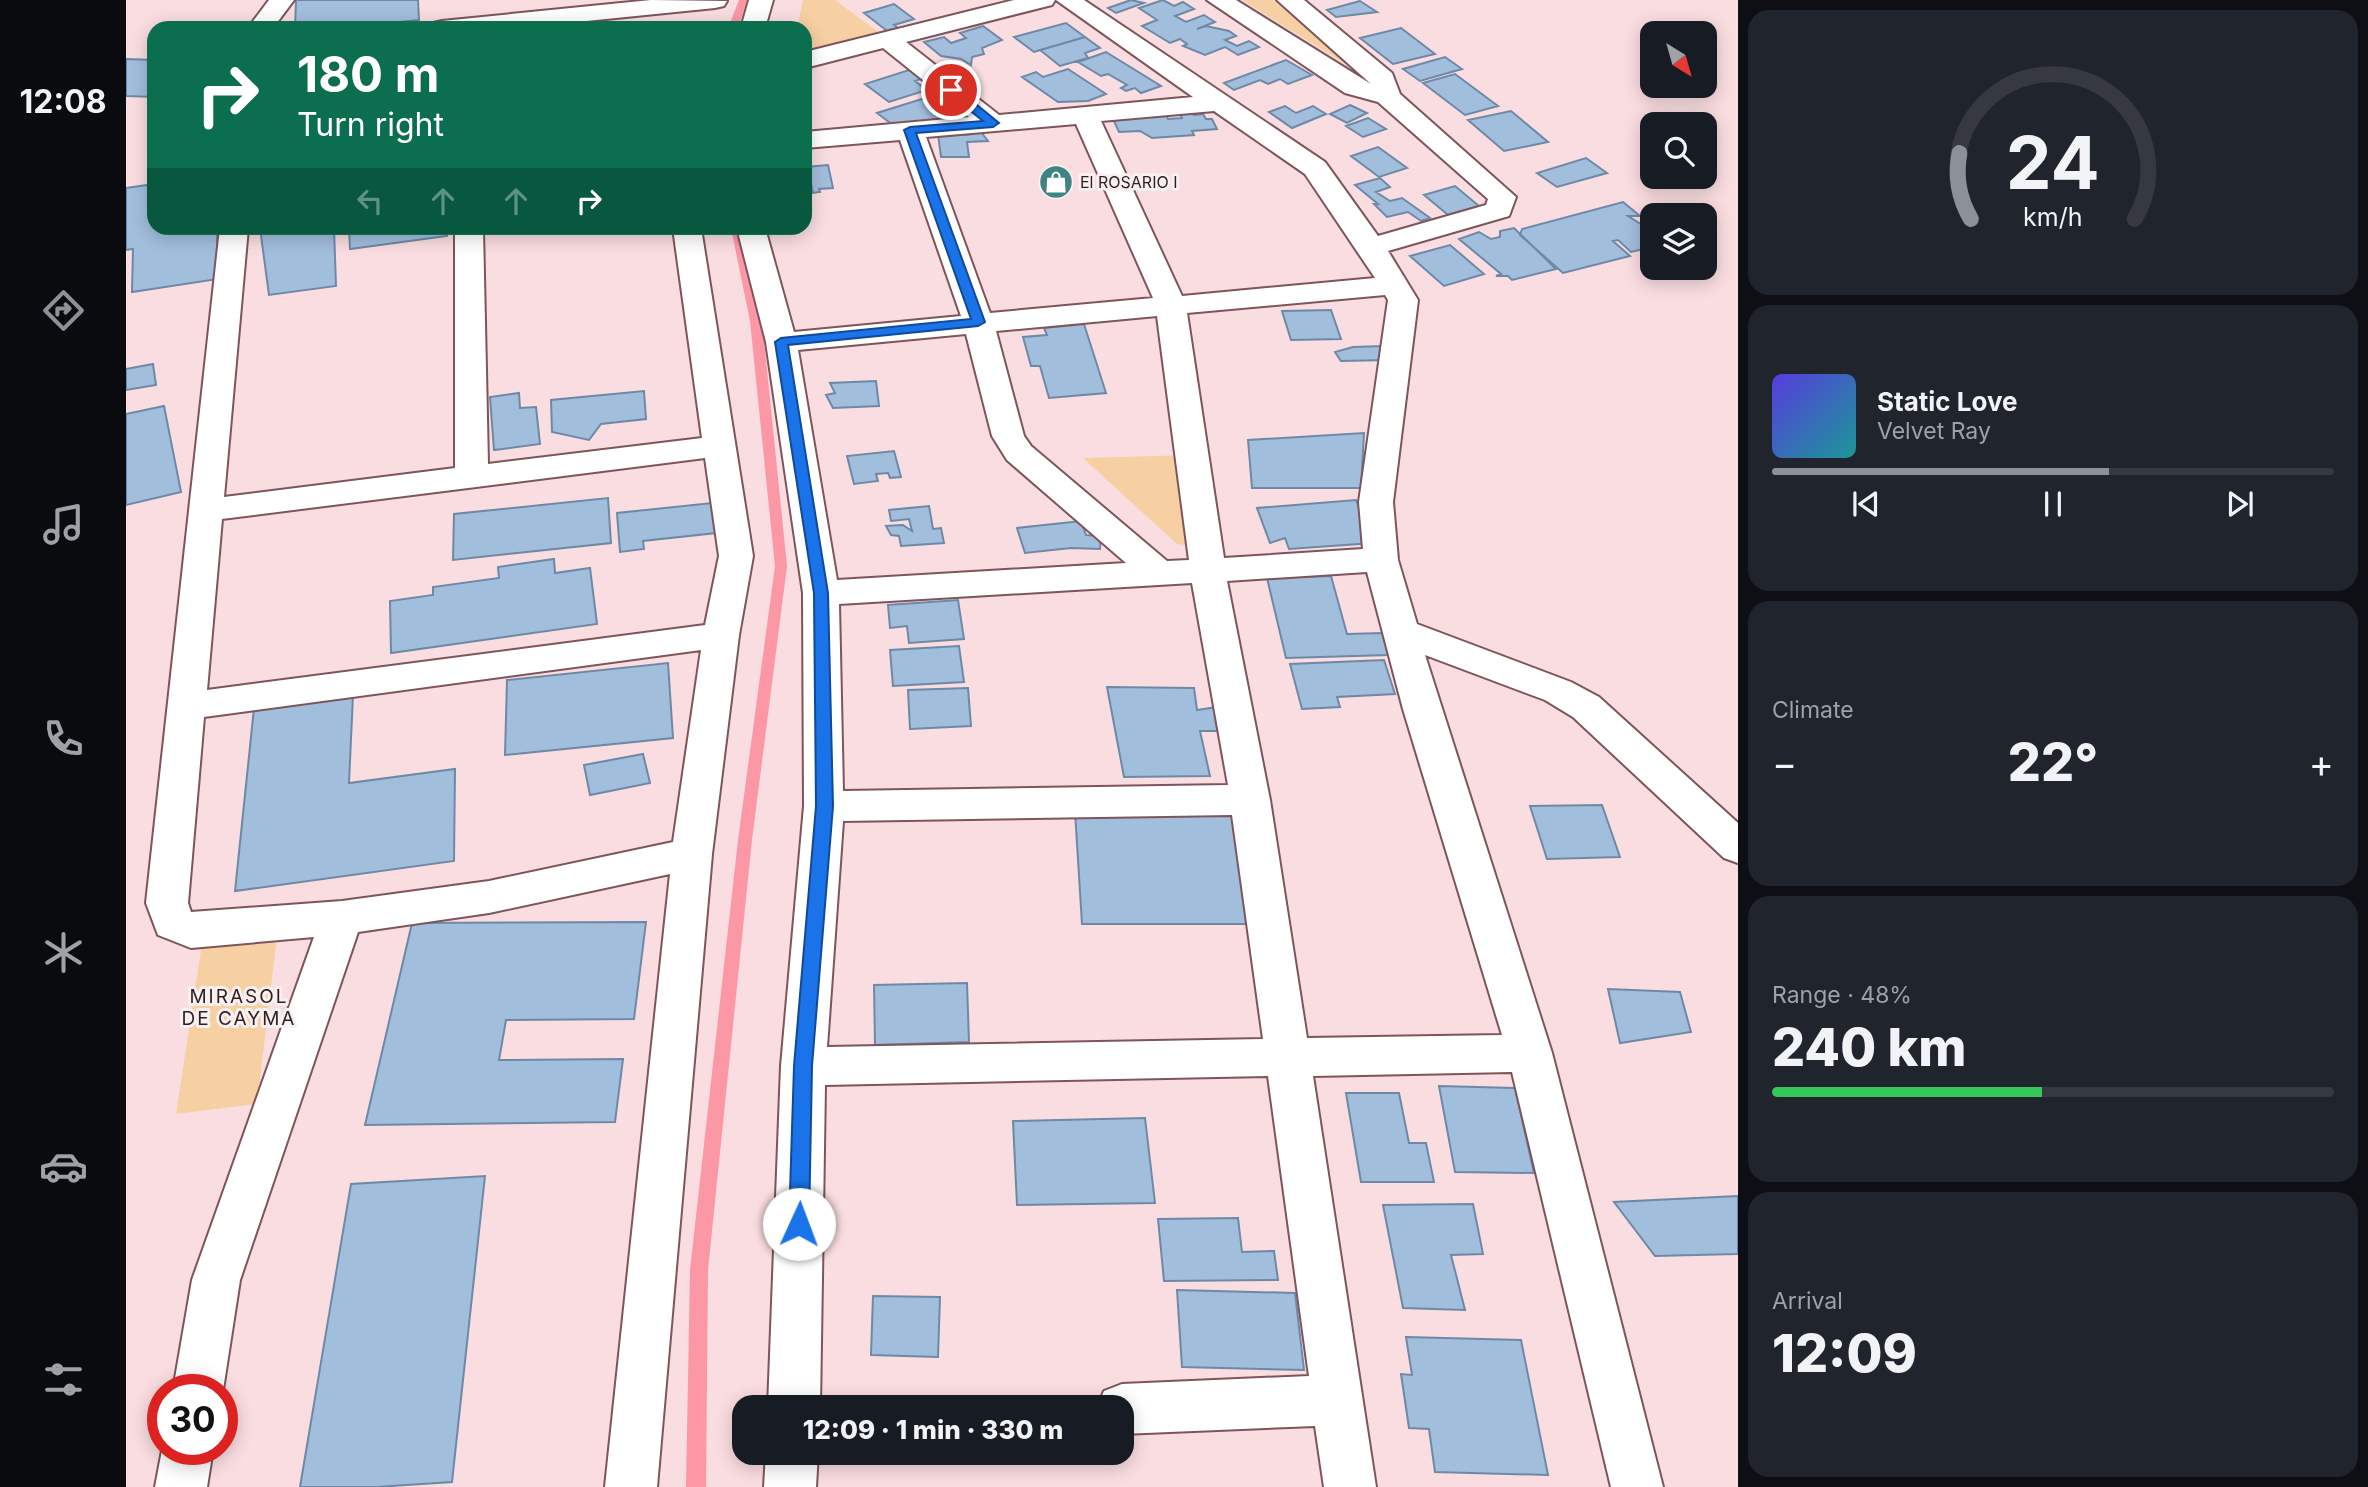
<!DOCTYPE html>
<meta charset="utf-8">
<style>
body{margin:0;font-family:Inter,sans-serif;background:#20242c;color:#f1f3f6;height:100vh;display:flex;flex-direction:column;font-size:26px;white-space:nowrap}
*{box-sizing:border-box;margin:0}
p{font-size:23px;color:#9ea1a6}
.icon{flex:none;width:38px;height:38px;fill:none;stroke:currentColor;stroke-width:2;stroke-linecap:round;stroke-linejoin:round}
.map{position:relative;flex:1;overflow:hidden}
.details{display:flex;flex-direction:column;gap:10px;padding:10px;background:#0d0f14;width:630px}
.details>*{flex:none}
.top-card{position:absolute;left:21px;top:21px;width:665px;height:214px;border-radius:21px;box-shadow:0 4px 18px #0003;background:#0b6e4f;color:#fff;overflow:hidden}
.needle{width:46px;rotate:143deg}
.tools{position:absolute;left:1514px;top:21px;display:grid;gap:14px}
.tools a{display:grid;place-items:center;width:77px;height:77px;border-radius:14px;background:#171b24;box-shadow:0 4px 18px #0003;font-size:35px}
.speed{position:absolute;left:21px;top:1374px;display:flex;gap:14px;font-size:35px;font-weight:700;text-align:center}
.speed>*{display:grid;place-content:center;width:91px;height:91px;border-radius:50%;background:#171b24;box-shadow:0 4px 18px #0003;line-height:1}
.speed .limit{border:10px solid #d22;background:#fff;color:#111}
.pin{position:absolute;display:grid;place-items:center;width:60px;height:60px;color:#fff;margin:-30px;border:4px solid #fff;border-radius:50%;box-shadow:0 2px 7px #0007}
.me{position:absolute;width:77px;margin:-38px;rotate:2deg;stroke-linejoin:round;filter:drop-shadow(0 0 5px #0008)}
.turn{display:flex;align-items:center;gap:24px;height:147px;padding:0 35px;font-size:32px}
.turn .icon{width:91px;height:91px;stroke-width:2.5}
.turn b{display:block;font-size:49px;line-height:60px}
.lanes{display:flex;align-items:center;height:66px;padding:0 35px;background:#0003;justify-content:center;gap:35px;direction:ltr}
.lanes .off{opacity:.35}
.big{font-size:52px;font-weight:800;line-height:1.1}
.details .tile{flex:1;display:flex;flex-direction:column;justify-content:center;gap:10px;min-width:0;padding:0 24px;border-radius:21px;background:#20242c}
.details .dial{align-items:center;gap:0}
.dial svg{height:182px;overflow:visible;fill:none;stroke:#363941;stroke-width:7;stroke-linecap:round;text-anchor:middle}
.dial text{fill:#f1f3f6;stroke:none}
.song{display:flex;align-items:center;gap:21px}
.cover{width:84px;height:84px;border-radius:10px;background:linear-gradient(135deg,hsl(250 70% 55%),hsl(180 70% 35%))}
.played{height:7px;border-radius:4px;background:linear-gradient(90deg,#8c9099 60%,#363941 60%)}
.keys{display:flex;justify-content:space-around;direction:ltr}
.heat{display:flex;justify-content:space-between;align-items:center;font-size:38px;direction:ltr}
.charge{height:10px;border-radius:5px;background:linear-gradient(90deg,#34c759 48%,#363941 0)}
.trip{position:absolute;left:606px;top:1395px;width:402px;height:70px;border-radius:21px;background:#171b24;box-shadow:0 4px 18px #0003;font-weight:800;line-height:70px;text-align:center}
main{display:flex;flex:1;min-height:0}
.tabs{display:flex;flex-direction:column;width:126px;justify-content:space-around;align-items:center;background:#090b0e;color:#9ea1a6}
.tabs .icon{width:49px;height:49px}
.tabs .current{color:#8c9099}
.tabs b{font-size:32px;color:#f1f3f6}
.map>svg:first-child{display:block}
.green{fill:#f6d0a3}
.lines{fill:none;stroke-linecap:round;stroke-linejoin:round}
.stream{fill:#fc97a5;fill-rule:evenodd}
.building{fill:#a2bedd;stroke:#6e89a6;stroke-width:2}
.street-casing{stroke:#7d555a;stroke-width:4}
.street{fill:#fff;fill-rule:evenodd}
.route{fill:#1a73e8;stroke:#114b97;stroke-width:2}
.labels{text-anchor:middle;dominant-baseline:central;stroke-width:6;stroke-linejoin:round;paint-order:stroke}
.far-poi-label{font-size:16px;fill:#301f21;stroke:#faf0f1;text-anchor:start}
.neighbourhood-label{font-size:19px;letter-spacing:2px;fill:#301f21;stroke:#faf0f1}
</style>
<main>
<nav class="tabs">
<b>12:08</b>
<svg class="icon current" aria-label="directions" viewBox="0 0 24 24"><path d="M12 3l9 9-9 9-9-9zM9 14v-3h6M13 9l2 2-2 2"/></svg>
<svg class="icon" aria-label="music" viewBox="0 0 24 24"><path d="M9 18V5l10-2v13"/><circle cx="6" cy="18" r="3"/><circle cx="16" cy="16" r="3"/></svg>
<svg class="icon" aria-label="phone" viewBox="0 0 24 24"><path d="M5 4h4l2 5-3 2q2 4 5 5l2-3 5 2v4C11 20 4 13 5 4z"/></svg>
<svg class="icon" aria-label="climate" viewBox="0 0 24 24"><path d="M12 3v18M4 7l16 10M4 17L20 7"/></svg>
<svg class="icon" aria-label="car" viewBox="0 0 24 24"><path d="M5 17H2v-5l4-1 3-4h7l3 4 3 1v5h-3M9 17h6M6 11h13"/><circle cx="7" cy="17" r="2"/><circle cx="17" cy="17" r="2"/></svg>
<svg class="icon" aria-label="filters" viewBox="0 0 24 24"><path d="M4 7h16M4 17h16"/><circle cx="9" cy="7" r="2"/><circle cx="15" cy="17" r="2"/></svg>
</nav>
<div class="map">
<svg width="1612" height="1487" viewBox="0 0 1612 1487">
<rect width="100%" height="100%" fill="#fadde0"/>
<!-- green -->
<path class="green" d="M677 0H709L755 34 679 55V28H671Z
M1116 0H1147L1237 75Z
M1066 455 1069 546 1051 544 957 458Z
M152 928 131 1104 50 1114 77 937Z"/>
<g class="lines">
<!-- stream -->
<path class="stream" d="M613 0H621L612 28H602Z
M605 228H615L636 321 661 566 626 840 582 1270 580 1487H560L564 1270 612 840 649 566 624 321Z"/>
</g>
<!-- building -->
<path class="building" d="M170 0H292L293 20 211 28H169Z
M1005 0 1018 3 990 13 982 8Z
M1037 0 1048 6 1057 2 1068 9 1049 16 1060 22 1078 15 1089 22 1071 29 1080 26 1103 31 1110 36 1099 40 1111 46 1123 41 1133 47 1112 55 1099 47 1079 55 1057 46 1061 44 1054 39 1044 43 1016 26 1031 20 1013 8Z
M1234 1 1251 12 1210 17 1201 10Z
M768 4 788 19 768 25 776 31 765 34 738 13Z
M940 23 959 37 908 52 888 37Z
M857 26 876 40 856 48 858 54 846 57 845 65 835 59 815 56 798 42 818 37 825 43 840 38 834 33Z
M1275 28 1309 54 1267 64 1234 38Z
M959 37 974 48 959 53 962 58 934 66 914 50Z
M980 52 1035 86 1015 93 1009 88 1000 91 995 88 1001 85 982 74 975 76 952 62Z
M1319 57 1336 69 1294 81 1277 69Z
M0 59 28 60V97L0 96Z
M1160 60 1186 75 1162 84 1154 79 1142 84 1134 80 1108 90 1098 83Z
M786 69 798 78 789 81 801 90 763 102 739 84Z
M942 69 980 94 962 101 932 102 896 77 910 72 917 77Z
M1329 74 1372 106 1339 115 1297 83Z
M815 93 848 119 772 129 751 113Z
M1224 105 1241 113 1221 123 1204 114Z
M1159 106 1170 113 1187 106 1200 114 1166 128 1143 112Z
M1064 108 1068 115 1077 114 1080 119H1086L1091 129 1066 131 1068 135 1026 138 1014 131 993 132 987 119 1040 115 1042 119 1056 118 1051 109Z
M1385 111 1422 142 1378 151 1342 120Z
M1242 118 1260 129 1237 137 1220 126Z
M836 130 840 135 855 132 862 141 841 142 843 157H815L812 134Z
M1252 147 1281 168 1253 177 1225 156Z
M1460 158 1481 173 1431 187 1411 173Z
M702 165 707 188 693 189 694 192 687 193 685 184H679V167Z
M1254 178 1264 187 1250 192 1264 201 1276 198 1304 218 1295 221 1282 212 1261 217 1248 204H1252L1229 185Z
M28 184V228H91L92 279 6 292 7 249 0 250V188Z
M1329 186 1353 206 1322 215 1298 195Z
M1497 202 1514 216H1502L1526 231V247L1505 252 1492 240 1487 241 1504 256 1437 273 1394 235 1396 229Z
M134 228H208L210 286 143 295Z
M223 228H320L321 236 224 249Z
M1388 228 1430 269 1386 280 1382 276H1370L1375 274 1333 239 1353 232 1365 239 1374 237V231Z
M1324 245 1358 274 1318 286 1284 256Z
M1205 310 1215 339 1165 340 1156 311Z
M958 324 980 393 923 398 914 366H905L897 337 921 335 918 328Z
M1257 346 1262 360 1215 361 1209 352 1227 347Z
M27 364 30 385 0 390V369Z
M750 381 753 406 707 408 700 395 709 393 704 383Z
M518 391 520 419 475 424 463 440 426 432 425 400Z
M393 393 394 408 410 407 414 444 368 450 364 397Z
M38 406 55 492 0 505V414Z
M1238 433 1235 488H1126L1122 440Z
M768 451 775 477 764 478 762 473 750 474 752 481 728 484 721 456Z
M482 498 485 543 327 560 328 514Z
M1230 500 1247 543 1163 549 1159 538 1144 543 1131 508Z
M586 503 590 533 517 541 518 549 494 552 491 513Z
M803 506 807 529 815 528 818 543 775 546 773 536 765 535 760 526 777 525 786 531 783 519 765 521 763 510Z
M955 521 960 535 975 536 974 549 945 548 899 553 891 528Z
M428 559 429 573 464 568 471 624 265 653 264 601 307 595V587L373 578 372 567Z
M1205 576 1221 634 1256 633 1263 655 1160 658 1141 578Z
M832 600 838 639 783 643 781 626 764 628 762 605Z
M833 646 838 682 767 686 764 650Z
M1258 660 1269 694 1211 697 1214 707 1176 709 1164 664Z
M542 663 547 738 379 755 381 680Z
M981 687 1068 688 1071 710 1091 707 1094 731H1074L1084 776 998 777Z
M842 688 845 726 784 729 782 690Z
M227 695 223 783 329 769 328 861 109 891 128 708Z
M517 754 524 783 464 795 458 765Z
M1476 805 1494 857 1421 859 1404 806Z
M949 811H1109L1124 924H956Z
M520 922 508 1019 380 1020 373 1060 497 1059 489 1122 239 1125 286 923Z
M841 983 843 1042 749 1045 748 985Z
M1482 989 1554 992 1565 1032 1494 1043Z
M1313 1086 1389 1088 1408 1173 1329 1172Z
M1220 1093H1273L1283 1143H1300L1308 1182H1235Z
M1019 1118 1029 1203 891 1205 887 1121Z
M359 1176 326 1482 250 1487H174L225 1184Z
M1612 1196V1254L1529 1256 1488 1202Z
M1347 1204 1357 1254 1325 1255 1339 1310 1277 1308 1257 1205Z
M1112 1218 1116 1252 1148 1251 1152 1280 1038 1281 1032 1219Z
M1051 1290 1169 1293 1178 1370 1056 1367Z
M747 1296 814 1297 812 1357 745 1355Z
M1280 1337 1395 1340 1422 1475 1309 1472 1303 1429 1283 1428 1275 1374 1286 1375Z"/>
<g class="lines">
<!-- street casing -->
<g class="street-casing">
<path id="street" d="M143 0H168L147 28H122Z
M525 0 601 1 598 6 589 8 391 28H304L307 23 316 21Z
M623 0H647L639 28H615Z
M888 0H929L926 5 780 42 873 115 1067 97 930 0H958L1199 162 1252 236 1360 205 1362 199 1252 102 1219 93 1081 0H1110L1245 84 1151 0H1178L1266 73 1274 94 1390 197 1383 216 1262 251 1292 300 1267 502 1272 560 1291 624 1445 682 1473 697 1612 823V863L1598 858 1447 717 1419 700 1299 655 1426 1053 1537 1487H1485L1386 1072 1187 1076 1250 1487H1198L1189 1426 996 1434V1407H971L978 1391 996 1384 1183 1376 1142 1076 699 1085 694 1407H642L655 1066 678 806 677 593 640 342 611 228H639L668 332 835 316 774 140 679 148V132L843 117 757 48 679 68V52ZM1088 111 1179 174 1249 278 1056 296 975 121ZM950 124 1027 298 864 313 800 137ZM1259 295 1262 300 1233 502 1237 549 1098 558 1061 313ZM1031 316 1063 560 1041 561 905 446 898 436 870 331ZM840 334 866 436 881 460 1000 563 711 580 672 350ZM1241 572 1277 709 1376 1035 1181 1038 1144 800 1101 581ZM1066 583 1102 785 717 791 713 604ZM1106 815 1137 1039 701 1047 717 821Z
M94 228H122L98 497 329 468V228H357L362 464 576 438 547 228H575L627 556 613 635 586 854 531 1487H479L544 874 363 913 232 932 114 1280 97 1390 96 1393V1390H47L66 1280 188 937 65 948 32 935 20 903ZM579 458 593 556 579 625 81 690 96 519ZM575 650 547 842 363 881 216 901 65 912 62 903 78 717Z
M37 1445V1449H87L81 1487H29Z
M640 1452H692L690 1487H638Z"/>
</g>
<!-- street -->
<use href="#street" class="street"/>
</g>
<!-- route -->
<path class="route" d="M821 87H829L873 123 867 127 790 133 859 322 852 326 662 345 702 593 707 806 686 1066 683 1224 680 1230 673 1233 666 1230 663 1224 668 1066 690 806 688 593 649 342 655 338 845 319 778 130 784 127 857 121 821 92Z"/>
<!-- icons -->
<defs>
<g id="shop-disc" transform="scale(1.75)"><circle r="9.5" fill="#3e8582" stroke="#faf0f1"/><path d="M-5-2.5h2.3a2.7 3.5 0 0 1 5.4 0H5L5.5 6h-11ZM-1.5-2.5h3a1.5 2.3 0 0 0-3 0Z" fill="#fff"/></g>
</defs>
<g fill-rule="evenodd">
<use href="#shop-disc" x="930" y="182"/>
</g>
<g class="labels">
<!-- far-poi labels -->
<g class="far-poi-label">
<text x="954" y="182">El ROSARIO I</text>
</g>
<!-- neighbourhood labels -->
<g class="neighbourhood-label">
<text x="113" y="996">MIRASOL<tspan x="113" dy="22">DE CAYMA</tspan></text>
</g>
</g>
</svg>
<div class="tools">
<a><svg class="needle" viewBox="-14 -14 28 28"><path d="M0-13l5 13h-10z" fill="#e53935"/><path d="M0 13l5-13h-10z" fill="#9ea1a6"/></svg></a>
<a><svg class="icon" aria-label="search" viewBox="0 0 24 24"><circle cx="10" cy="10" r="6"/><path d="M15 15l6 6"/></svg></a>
<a><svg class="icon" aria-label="layers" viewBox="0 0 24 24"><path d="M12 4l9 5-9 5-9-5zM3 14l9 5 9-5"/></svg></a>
</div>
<div class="speed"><div class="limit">30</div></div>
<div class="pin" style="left:825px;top:90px;background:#d93025"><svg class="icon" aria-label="arrive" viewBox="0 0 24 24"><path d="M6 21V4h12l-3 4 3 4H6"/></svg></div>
<svg class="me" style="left:673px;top:1224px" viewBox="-20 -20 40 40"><circle r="19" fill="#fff"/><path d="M0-13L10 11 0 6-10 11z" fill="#1a73e8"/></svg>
<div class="trip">12:09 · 1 min · 330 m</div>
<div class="top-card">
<div class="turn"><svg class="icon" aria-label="right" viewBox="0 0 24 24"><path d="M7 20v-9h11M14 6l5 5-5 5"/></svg><div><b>180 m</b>Turn right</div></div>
<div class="lanes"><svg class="icon off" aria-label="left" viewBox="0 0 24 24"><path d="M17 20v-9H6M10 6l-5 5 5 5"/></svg><svg class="icon off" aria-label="ahead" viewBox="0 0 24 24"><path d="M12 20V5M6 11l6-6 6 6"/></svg><svg class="icon off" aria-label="ahead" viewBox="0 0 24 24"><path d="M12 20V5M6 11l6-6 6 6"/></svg><svg class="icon" aria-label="right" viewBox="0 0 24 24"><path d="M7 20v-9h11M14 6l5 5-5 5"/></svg></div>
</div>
</div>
<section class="details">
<div class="tile dial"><svg viewBox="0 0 100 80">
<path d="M14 69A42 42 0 1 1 86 69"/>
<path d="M14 69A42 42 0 0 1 9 40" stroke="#8c9099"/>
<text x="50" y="56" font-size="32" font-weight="700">24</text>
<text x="50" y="72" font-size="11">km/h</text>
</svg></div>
<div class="tile">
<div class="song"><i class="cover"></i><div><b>Static Love</b><p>Velvet Ray</p></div></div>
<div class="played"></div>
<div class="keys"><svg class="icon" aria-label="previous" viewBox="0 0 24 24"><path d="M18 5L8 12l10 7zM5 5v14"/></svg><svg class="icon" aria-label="pause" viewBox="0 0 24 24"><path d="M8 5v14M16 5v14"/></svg><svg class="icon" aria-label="next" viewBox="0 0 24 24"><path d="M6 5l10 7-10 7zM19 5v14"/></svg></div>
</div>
<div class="tile"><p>Climate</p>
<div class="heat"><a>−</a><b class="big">22°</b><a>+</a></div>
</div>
<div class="tile"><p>Range · 48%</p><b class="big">240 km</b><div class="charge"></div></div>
<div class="tile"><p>Arrival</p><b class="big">12:09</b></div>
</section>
</main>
